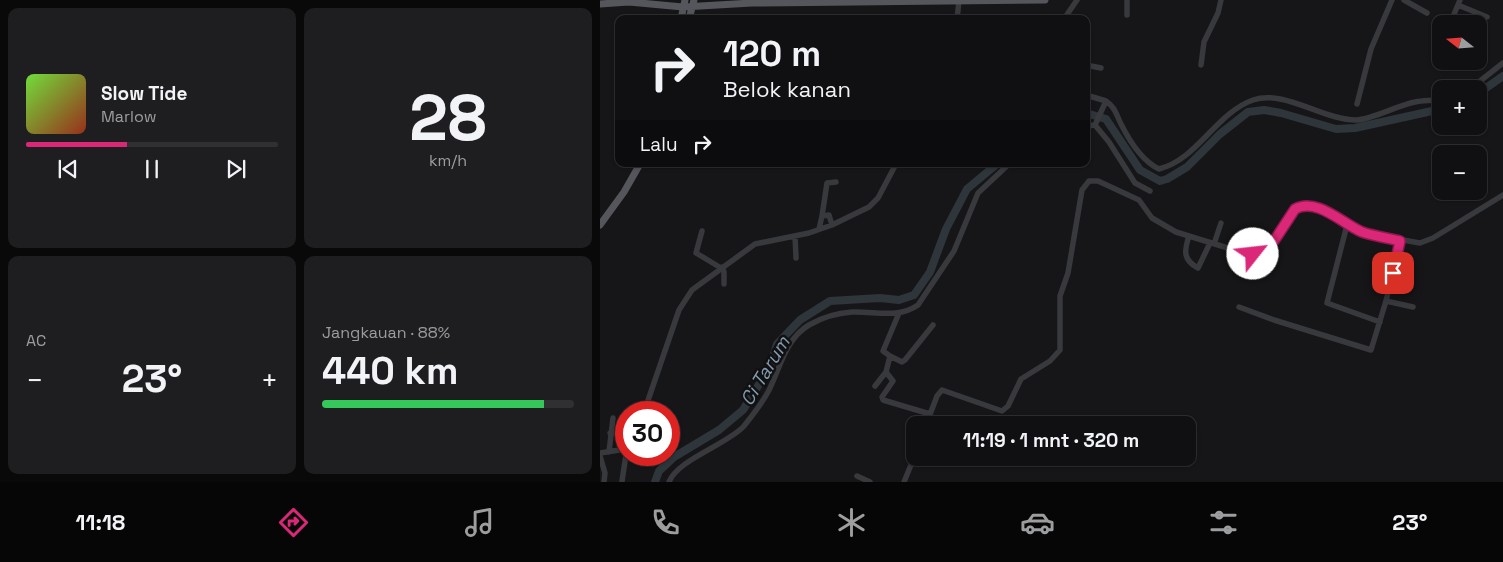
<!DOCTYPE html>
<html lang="id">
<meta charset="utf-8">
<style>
body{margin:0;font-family:"Space Grotesk",sans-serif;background:#1e1e20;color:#f1f3f6;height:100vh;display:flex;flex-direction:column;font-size:19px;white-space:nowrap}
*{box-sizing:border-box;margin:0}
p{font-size:16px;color:#9c9d9f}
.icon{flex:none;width:28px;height:28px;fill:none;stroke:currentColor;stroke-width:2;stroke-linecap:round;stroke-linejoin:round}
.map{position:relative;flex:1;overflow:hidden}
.sheet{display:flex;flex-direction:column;gap:8px;padding:8px;background:#09090a;width:600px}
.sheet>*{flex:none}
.hud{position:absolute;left:15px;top:15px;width:475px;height:152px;border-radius:10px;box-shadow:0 1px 4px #0004,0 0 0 1px #303032;background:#101012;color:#f1f3f6;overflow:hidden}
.needle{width:32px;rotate:287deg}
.controls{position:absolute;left:832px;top:15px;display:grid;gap:10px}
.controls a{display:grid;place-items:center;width:55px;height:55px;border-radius:10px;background:#101012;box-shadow:0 1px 4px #0004,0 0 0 1px #303032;font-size:25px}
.speed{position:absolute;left:15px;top:401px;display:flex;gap:10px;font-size:25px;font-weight:700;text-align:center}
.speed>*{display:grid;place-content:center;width:65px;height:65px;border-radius:50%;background:#101012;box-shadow:0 1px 4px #0004,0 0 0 1px #303032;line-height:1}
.speed .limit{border:8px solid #d22;background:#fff;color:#111}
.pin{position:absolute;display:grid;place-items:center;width:42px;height:42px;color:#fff;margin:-21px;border-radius:10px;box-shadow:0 2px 8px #0006}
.me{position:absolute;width:55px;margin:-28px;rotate:61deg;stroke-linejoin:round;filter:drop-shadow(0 0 4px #0008)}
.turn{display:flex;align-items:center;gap:18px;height:105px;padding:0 25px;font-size:22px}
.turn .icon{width:65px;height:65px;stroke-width:2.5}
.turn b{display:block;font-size:35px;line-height:42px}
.then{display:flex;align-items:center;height:48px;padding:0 25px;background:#0003;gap:10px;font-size:19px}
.big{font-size:38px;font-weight:700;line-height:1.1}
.sheet .tile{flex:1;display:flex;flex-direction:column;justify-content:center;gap:8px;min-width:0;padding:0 18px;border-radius:10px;background:#1e1e20}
.sheet .dial{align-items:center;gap:0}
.dial b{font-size:65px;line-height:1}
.song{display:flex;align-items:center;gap:15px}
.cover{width:60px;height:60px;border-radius:8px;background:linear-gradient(135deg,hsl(100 70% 55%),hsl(10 70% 35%))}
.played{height:5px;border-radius:2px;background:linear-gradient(90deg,#db2777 40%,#303032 40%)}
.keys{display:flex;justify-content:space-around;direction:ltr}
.heat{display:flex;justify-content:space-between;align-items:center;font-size:28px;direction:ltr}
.charge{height:8px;border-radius:4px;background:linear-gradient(90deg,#34c759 88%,#303032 0)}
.sheet .tiles{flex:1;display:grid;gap:8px;grid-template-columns:repeat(2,1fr)}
.trip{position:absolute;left:306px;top:416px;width:290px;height:50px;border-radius:10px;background:#101012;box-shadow:0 1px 4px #0004,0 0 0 1px #303032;font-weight:700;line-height:50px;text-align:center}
.menu{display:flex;height:80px;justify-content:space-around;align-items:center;background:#060607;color:#9c9d9f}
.menu .icon{width:35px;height:35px}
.menu .on{color:#db2777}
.menu b{font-size:22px;color:#f1f3f6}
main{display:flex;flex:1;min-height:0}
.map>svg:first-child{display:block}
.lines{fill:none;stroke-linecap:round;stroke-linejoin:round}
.river{stroke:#2e353b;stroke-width:8}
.minor{stroke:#38393d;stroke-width:5.5}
.major{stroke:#54565b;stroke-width:7}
.route-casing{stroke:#8e194d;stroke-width:12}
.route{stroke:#db2777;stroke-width:9}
.labels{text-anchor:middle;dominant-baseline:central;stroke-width:5;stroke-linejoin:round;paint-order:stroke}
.water-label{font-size:19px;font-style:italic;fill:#849bae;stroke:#111113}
</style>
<main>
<section class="sheet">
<div class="tiles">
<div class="tile">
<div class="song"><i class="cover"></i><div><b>Slow Tide</b><p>Marlow</p></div></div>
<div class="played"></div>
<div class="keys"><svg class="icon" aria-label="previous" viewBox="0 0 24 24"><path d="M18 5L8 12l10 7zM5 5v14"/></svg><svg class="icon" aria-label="pause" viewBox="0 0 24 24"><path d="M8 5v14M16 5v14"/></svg><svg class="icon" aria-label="next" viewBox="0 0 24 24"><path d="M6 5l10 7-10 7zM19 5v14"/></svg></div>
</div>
<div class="tile dial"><b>28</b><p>km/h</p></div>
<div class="tile"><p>AC</p>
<div class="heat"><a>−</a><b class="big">23°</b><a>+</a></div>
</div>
<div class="tile"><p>Jangkauan · 88%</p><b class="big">440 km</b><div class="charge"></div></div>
</div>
</section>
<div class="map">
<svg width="903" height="482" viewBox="0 0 903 482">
<rect width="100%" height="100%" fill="#161618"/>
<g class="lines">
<!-- river -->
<path class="river" d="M879 93 903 76
M486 113 506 119 540 170 560 181 567 179 587 167 620 134 648 112 664 110 681 113 736 129 755 128 841 109
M55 482 59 471 74 457 119 430 143 410 170 367 177 344 200 320 230 301 280 298 299 300 314 295 330 272 346 229 367 189 397 164"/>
<!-- minor -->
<path class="minor" d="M804 0 827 13
M858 5 887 17
M527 15V0
M357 19 359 1
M464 19 477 0
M850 24 860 0
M486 65 501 68
M601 65 604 42 618 13 621 0
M870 89 903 63
M486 95 506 101
M757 104 771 49 792 0
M486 126 495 125
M550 191 535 183 509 142 495 125 506 101C515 107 516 114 521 124 529 140 542 161 559 169 597 160 616 113 653 100 684 89 723 120 756 120 771 120 798 105 815 102 824 100 832 101 841 99
M222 216 227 183 236 182
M747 225 727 303 780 322
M219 229 222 216 229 215 232 225
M102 231 96 253 121 268
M195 236 196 258
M589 236C584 251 583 260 598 268L610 243
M614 244 621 223
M122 267 124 272V284
M786 301 813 307
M639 307 674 320 771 350 786 301 800 241
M290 356 283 351 299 313
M275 386 286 372
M44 412 79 310 92 290 155 244 209 233 232 225 269 207 278 198 296 164
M330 414 283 400 282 397 293 381 286 372 290 356 302 362 305 360 333 325
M326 425 337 396 342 390 402 411 408 406 421 379 450 361 460 350V296L468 273 482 190 489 181H498L539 200 552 218 576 232 647 254C682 254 681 217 699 207L720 208 747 225 769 234 820 243 833 238 903 195
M10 433 26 434
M9 452 13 418
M0 453 26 449
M0 456 5 473 4 482
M257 476 270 482
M22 481 26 455
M69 482C77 460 128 444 144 426 152 416 162 403 168 392 180 369 185 339 209 325 221 318 238 313 252 312 275 311 298 319 318 305L354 251 378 193 409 164
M304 482 315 455"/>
<!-- major -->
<path class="major" d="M0 4 29 2 83 7 152 3 445 0
M81 19 85 0
M89 19 94 0
M0 225 24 192 40 164"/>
</g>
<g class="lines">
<!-- route casing -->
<g class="route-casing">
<path id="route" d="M653 254 674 241 695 209C717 197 743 224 762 232 774 236 787 238 800 241L793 273"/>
</g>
<!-- route -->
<use href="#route" class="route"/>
</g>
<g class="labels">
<!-- water labels -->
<g class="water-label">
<text transform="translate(165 371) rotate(-59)">Ci Tarum</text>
</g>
</g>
</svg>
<div class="controls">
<a><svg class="needle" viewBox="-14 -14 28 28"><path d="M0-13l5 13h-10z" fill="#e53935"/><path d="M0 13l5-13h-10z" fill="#9c9d9f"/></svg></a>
<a>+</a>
<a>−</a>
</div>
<div class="speed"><div class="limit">30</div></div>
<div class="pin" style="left:793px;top:273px;background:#d93025"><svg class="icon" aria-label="arrive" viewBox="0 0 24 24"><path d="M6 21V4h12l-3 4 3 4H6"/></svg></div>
<svg class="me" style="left:653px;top:254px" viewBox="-20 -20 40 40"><circle r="19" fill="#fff"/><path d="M0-13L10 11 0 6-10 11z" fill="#db2777"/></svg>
<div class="trip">11:19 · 1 mnt · 320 m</div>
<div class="hud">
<div class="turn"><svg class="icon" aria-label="right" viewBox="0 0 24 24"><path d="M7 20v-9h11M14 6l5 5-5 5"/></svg><div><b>120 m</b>Belok kanan</div></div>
<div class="then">Lalu<svg class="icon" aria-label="right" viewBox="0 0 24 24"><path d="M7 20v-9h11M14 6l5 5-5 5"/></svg></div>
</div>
</div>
</main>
<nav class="menu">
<b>11:18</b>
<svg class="icon on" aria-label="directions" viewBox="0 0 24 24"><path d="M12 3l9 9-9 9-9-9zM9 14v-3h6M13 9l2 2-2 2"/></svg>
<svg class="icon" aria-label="music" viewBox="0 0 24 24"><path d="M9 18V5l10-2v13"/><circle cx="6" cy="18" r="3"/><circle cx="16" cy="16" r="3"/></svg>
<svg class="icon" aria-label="phone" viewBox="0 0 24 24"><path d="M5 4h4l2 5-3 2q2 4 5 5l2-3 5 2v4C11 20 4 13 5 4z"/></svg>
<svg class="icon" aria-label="climate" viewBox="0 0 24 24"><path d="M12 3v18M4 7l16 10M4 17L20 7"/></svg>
<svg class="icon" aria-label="car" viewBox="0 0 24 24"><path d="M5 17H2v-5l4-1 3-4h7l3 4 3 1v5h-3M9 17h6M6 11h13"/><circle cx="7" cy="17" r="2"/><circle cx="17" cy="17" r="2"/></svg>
<svg class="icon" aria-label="filters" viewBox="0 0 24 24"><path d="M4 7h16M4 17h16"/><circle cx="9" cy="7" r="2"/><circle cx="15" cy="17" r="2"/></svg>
<b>23°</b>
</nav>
